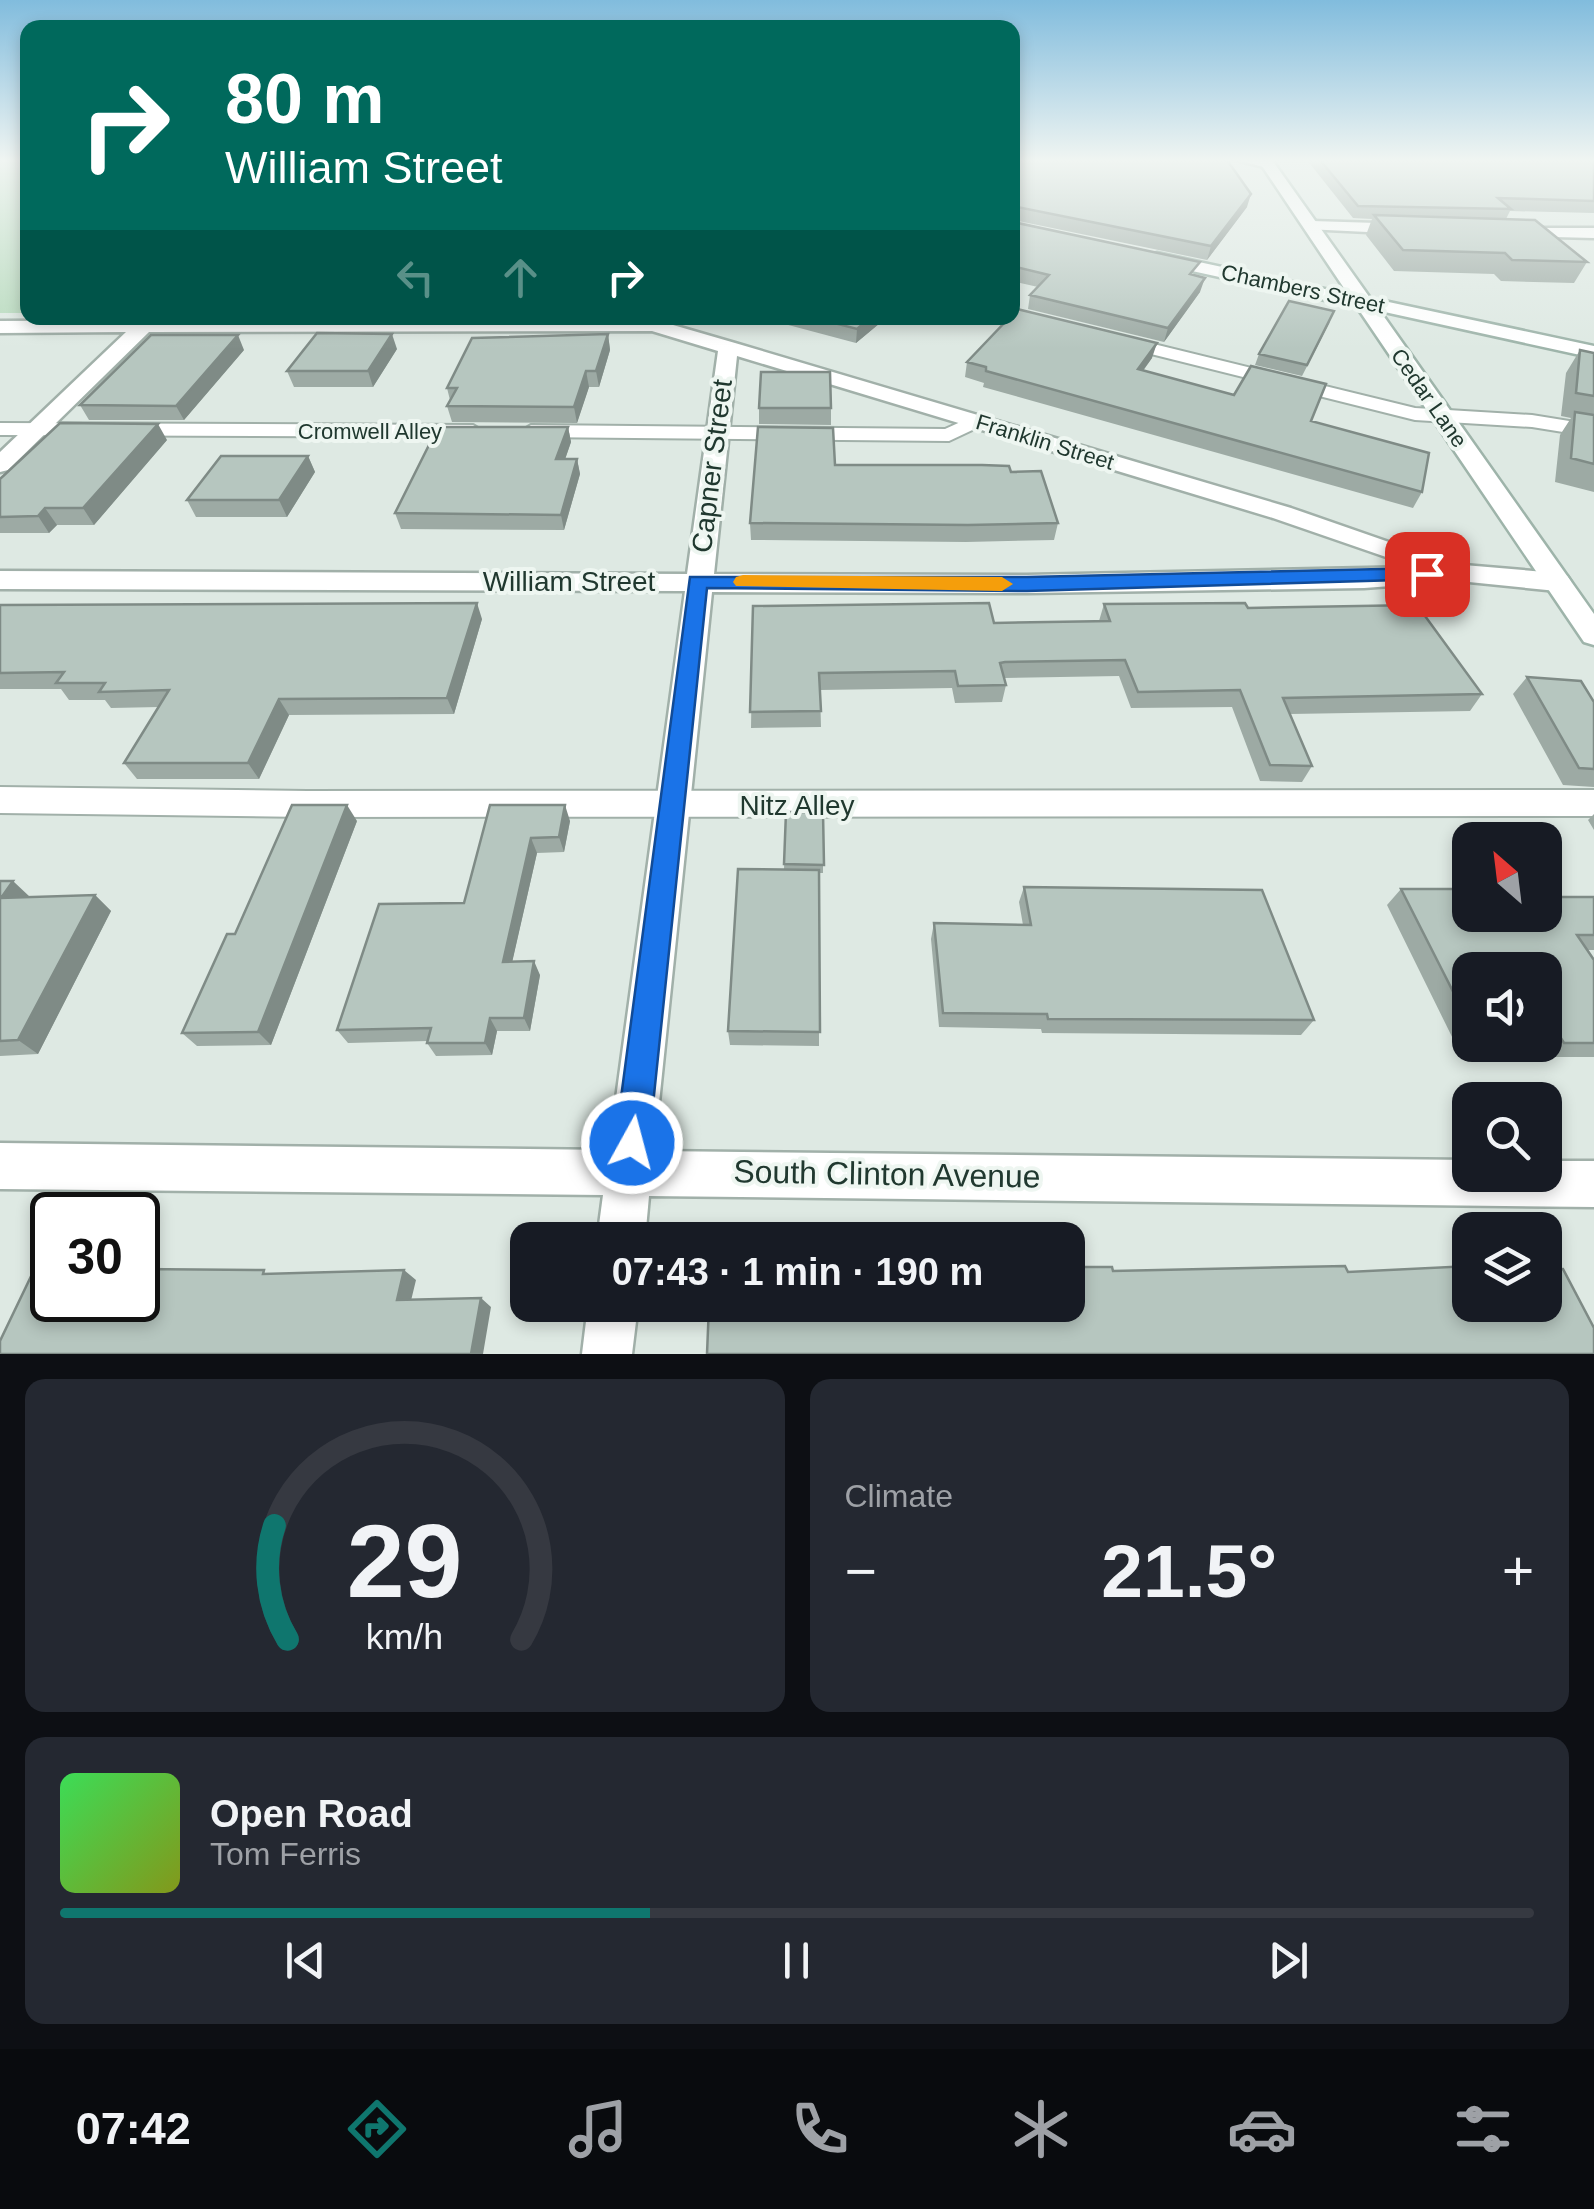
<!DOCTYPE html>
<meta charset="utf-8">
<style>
body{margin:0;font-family:Arial,sans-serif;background:#242831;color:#f1f3f6;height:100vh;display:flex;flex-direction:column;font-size:38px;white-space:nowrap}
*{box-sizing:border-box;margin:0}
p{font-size:32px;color:#9ea1a6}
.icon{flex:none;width:55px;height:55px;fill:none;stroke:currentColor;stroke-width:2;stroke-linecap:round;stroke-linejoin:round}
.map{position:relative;height:1354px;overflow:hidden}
.panel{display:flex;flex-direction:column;gap:25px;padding:25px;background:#0d0f14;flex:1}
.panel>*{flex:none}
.guide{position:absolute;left:20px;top:20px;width:1000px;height:305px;border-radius:20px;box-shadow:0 5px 15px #0003;background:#00695c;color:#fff;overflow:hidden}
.needle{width:65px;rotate:332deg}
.fabs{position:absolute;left:1452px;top:822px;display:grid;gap:20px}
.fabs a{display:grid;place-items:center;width:110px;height:110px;border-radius:20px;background:#171b24;box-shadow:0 5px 15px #0003;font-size:50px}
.speed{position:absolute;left:30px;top:1192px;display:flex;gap:20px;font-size:50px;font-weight:700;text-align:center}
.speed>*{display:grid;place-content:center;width:130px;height:130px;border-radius:50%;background:#171b24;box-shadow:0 5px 15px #0003;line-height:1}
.speed .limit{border:5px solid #111;border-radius:15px;background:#fff;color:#111}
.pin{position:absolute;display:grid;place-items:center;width:85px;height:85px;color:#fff;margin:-42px;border-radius:20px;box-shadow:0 5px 15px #0006}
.me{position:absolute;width:110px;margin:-55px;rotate:7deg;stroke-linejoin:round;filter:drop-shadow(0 0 8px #0008)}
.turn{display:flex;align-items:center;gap:35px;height:210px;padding:0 40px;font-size:45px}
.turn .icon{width:130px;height:130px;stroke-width:2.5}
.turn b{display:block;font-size:70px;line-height:85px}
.lanes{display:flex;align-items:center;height:95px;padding:0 40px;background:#0003;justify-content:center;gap:50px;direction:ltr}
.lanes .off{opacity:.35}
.big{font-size:75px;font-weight:800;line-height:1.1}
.panel .tile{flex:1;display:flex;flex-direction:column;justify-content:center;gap:15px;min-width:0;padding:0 35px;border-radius:20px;background:#242831}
.panel .dial{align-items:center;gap:0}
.dial svg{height:260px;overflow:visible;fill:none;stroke:#363941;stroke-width:7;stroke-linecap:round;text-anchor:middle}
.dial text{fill:#f1f3f6;stroke:none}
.song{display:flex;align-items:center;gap:30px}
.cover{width:120px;height:120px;border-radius:15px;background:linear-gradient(135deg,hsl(130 70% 55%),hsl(70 70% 35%))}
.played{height:10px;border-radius:5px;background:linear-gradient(90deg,#0f766e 40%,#363941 40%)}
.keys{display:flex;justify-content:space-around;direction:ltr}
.heat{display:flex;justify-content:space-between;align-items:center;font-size:55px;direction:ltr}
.panel .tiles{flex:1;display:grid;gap:25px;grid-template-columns:1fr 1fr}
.tile:last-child{grid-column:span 2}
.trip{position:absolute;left:510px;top:1222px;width:575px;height:100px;border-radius:20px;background:#171b24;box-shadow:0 5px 15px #0003;font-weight:800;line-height:100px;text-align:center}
.menu{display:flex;height:160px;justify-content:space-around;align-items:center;background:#090b0e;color:#9ea1a6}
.menu .icon{width:70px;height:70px}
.menu .selected{color:#0f766e}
.menu b{font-size:45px;color:#f1f3f6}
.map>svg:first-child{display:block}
.green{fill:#b7dabd}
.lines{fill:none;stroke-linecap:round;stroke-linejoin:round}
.lane-casing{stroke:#a1b0a9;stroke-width:4}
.street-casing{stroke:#a1b0a9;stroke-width:5}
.secondary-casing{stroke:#9eb4aa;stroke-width:5}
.lane{fill:#fff;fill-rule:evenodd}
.street{fill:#fff;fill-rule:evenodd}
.secondary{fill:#fff;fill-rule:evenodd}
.wall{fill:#9daaa4;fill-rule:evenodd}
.shaded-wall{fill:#7f8b86}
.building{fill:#b6c6bf;stroke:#7f8b86;stroke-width:2.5}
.route{fill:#1a73e8;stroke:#114b97;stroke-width:2.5}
.slow{fill:#f59e0b}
.labels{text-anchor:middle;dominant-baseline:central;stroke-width:8;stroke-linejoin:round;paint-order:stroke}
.far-street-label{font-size:22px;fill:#20382f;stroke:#eef6f1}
.street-label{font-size:28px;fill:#20382f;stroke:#eef6f1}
.near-street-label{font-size:32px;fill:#20382f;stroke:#eef6f1}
</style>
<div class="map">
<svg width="1594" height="1354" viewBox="0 0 1594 1354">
<rect width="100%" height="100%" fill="#dee9e3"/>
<!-- green -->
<path class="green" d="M0 160H27V313H0Z"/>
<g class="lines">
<!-- lane casing -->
<g class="lane-casing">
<path id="lane" d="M1121 336 1415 408 1532 415 1594 425V437L1532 427 1415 420 1115 345V337Z
M976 415 986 421 983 425 949 441 531 437 521 431 531 425 945 429Z
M0 423 473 425 483 431 473 437 0 435Z
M0 787 307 791 1594 790V816L307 817 0 813Z"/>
</g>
<!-- street casing -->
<g class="street-casing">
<path id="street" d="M1236 160H1268L1275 164 1268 168Z
M1312 221 1409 224 1417 229 1409 234 1306 229V223Z
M1504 228H1594V238L1510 236 1504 234Z
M621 318H649L735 343 1291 508 1452 564 1557 573 1567 576 1571 582 1567 588 1557 591 1459 581 1364 588 1027 593 712 592 654 1151 1470 1160V1175H1545V1161H1594V1207L649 1196 645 1240H597L603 1195 0 1189V1143L609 1150 685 591 0 589V571L687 574 718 351 652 331 149 332 8 470 0 472V452L126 332 0 333V321ZM737 356 1273 518 1415 567 1027 575 714 574Z
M588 1305H638L632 1354H582Z"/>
</g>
<!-- secondary casing -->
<g class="secondary-casing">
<path id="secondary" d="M1258 160H1272L1370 298 1594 346V358L1380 311 1594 614V645L1584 642 1357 307 1151 262 1148 258 1157 253 1348 294Z"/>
</g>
<!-- lane -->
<use href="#lane" class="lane"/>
<!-- street -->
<use href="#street" class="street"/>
<!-- secondary -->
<use href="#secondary" class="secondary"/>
</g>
<!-- wall -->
<path class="wall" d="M1012 160 1247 207 1207 260 1013 220V222L1195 276 1200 292 1164 342 1028 309 1030 295 1038 287 1012 281Z
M1307 160H1594V213L1510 211 1506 219 1587 262 1574 283 1501 281 1494 274 1394 271 1366 235 1372 219 1353 218Z
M762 318H886L856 343Z
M1330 322 1302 376 1255 365 1259 354Z
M608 334 610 350 599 387H589L577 423 452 422 447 406 450 400 447 388Z
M397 349 373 387H294L287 371Z
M244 350 184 420H89L80 405Z
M1580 350 1594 353V492L1555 482 1560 435 1571 418 1561 416 1566 373Z
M1152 358 1143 371 1311 421 1422 492 1413 508 983 387 984 383 965 377 967 362Z
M759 408H831V425L759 424Z
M568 427 571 442 565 459H577L580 474 564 530 401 529 395 513Z
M167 440 94 525H57L49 533H0V479Z
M308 456 315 472 287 517H196L187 500Z
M835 465 1058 523 1054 540 966 542 751 540 750 523Z
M1104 604 1248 608 1482 694 1470 711 1290 714 1312 766 1302 782 1260 781 1232 707 1131 708 1119 676 1004 678 1006 685 1002 702 955 703 952 688 820 690 821 727 751 728 753 606 994 623 1099 621Z
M0 605 482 619 454 714 289 715 259 779H137L124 763 159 707 111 708 105 700H69L61 689H0Z
M1527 677 1594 702V787L1563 785 1513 694Z
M490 805 570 821 564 852 537 853 512 962 540 975 530 1031H497L492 1055 436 1056 427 1043 428 1041 348 1043 337 1030 464 903Z
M786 812H823V873H819V1046L730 1045 728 1031 784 869Z
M1594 814V830L1588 820Z
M357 821 271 1045 197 1046 182 1033 235 934Z
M0 881 30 897 95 895 111 911 38 1054 0 1056Z
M1024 887 1314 1020 1301 1035 1042 1033 1041 1029 939 1027 931 939 934 923 1023 925 1019 902Z
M1401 889 1470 915 1594 897V950H1587L1594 960V1057H1545L1540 1049H1458L1387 905ZM1470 970H1545V1045H1470Z"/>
<!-- shaded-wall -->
<path class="shaded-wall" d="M1251 194 1247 207 1207 260 1211 246Z
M1205 278 1200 292 1164 342 1168 328Z
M870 318H886L856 343 857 329Z
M392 334 397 349 373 387 368 371Z
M608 334 610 350 599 387 596 371Z
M238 335 244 350 184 420 176 406Z
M1157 343 1152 358 1133 384 1138 369Z
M586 371 589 387 577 423 574 407Z
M158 424 167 440 94 525 83 508Z
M568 427 571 442 560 474 556 459Z
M308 456 315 472 287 517 279 500Z
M577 459 580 474 564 530 561 515Z
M45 508 57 525 49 533 38 516Z
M477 603 482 619 454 714 447 698Z
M279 699 289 715 259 779 248 763Z
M347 805 357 821 271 1045 258 1032Z
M565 805 570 821 564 852 559 837Z
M531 838 537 853 509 976 503 962Z
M13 881 30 897 1 898Z
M95 895 111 911 38 1054 18 1040Z
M534 961 540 975 530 1031 524 1018Z
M490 1018 497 1031 492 1055 485 1043Z
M404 1270 416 1280 409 1309 397 1300Z
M481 1298 491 1307 483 1354H471Z"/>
<!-- building -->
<path class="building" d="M1012 160H1227L1251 194 1211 246 1012 206Z
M1320 160H1594V201L1498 198 1511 209 1358 206Z
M1012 214 1013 222 1200 262 1190 274 1205 278 1168 328 1030 295 1049 275 1012 266Z
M1374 215 1535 220 1587 262 1512 260 1505 253 1403 250Z
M1289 301 1334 311 1307 365 1259 354Z
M1017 309 1157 343 1138 369 1234 395 1251 366 1326 384 1311 421 1429 453 1422 492 986 371V367L967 362 1009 318H1012V314Z
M815 318H870L857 329Z
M317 333 392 334 368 371H287Z
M608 334 596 371H586L574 407 447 406 457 388H447L472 338Z
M151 335H238L176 406 80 405Z
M1580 350 1594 353V396L1576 393Z
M761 372H830L831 408H759Z
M1575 412 1594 415V464L1571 458Z
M60 423 158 424 83 508H45L38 516 0 517V479Z
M438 427H568L556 459H577L561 515 395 513Z
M758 427 833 428 835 465H982L1009 466 1011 472 1041 471 1058 523 968 525 750 523Z
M221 456H308L279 500H187Z
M477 603 447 698 279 699 248 763H124L169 690 99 692 105 683H56L64 672 0 673V605Z
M989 603 994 623 1110 621 1104 604 1245 603 1248 608 1417 605 1482 694 1283 698 1312 766 1270 765 1240 690 1138 692 1125 660 1005 662 1000 663 1006 685 958 686 955 671 819 673 821 711 750 712 753 606Z
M1527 677 1581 681 1594 702V769L1579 768Z
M292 805H347L258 1032 182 1033 227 934H235Z
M490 805H565L559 837 531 838 503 962 534 961 524 1018H490L485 1043H427L431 1028 337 1030 379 904 464 903Z
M786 812H823L824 865 784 864Z
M738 869 819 870 820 1032 728 1031Z
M0 881H13L1 898 95 895 18 1040 0 1041Z
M1024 887 1262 890 1314 1020 1048 1019 1047 1014 943 1013 934 923 1031 925Z
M1401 889H1469L1470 915H1545V897H1594V935H1577L1594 960V1043H1564L1559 1035H1545V970H1470V1025Z
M1345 1266 1348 1272 1470 1266V1305H1545V1270L1563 1269 1594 1328V1354H707L709 1305H1068V1267H1112L1113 1271Z
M35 1268H52V1300H138V1269L264 1270 263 1274 404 1270 397 1300 481 1298 471 1354H0V1341Z"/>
<!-- sky -->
<linearGradient id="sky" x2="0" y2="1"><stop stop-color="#81bcdd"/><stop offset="0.46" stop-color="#f0f5f2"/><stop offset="1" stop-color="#f0f5f2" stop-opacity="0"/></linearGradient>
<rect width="1594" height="349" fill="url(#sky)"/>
<!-- route -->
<path class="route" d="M1427 568 1437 574 1434 579 1027 591 707 588 649 1143 644 1155 632 1160 620 1155 615 1143 690 577H1027Z"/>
<!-- slow -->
<path class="slow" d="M743 575 1002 577 1013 584 1002 591 736 586 733 582 736 577Z"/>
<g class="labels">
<!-- far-street labels -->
<g class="far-street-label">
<text transform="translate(1303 289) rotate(12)">Chambers Street</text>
<text transform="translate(1429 398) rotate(55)">Cedar Lane</text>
<text x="370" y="431">Cromwell Alley</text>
<text transform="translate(1045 442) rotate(17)">Franklin Street</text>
</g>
<!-- street labels -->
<g class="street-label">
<text transform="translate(712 466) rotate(-83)">Capner Street</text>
<text x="569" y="581">William Street</text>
<text x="797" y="805">Nitz Alley</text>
</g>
<!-- near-street labels -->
<g class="near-street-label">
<text transform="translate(887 1174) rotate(1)">South Clinton Avenue</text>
</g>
</g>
</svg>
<div class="fabs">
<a><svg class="needle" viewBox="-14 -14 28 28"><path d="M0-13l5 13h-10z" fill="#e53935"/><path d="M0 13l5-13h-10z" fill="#9ea1a6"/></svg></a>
<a><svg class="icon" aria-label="sound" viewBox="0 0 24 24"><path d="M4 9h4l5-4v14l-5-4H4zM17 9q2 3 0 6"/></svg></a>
<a><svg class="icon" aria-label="search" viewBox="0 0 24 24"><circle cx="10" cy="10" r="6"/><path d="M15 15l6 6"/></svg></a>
<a><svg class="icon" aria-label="layers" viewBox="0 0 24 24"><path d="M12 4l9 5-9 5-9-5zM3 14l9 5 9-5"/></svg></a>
</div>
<div class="speed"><div class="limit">30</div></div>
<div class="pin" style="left:1427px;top:574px;background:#d93025"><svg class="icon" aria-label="arrive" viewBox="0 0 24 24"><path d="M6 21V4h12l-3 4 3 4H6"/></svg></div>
<svg class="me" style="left:632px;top:1143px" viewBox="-20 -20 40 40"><circle r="17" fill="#1a73e8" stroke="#fff" stroke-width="3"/><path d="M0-11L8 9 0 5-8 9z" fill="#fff"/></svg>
<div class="trip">07:43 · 1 min · 190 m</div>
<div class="guide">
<div class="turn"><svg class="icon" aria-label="right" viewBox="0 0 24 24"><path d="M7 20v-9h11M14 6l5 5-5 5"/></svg><div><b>80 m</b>William Street</div></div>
<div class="lanes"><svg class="icon off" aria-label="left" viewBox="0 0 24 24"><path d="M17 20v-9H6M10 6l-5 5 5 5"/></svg><svg class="icon off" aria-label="ahead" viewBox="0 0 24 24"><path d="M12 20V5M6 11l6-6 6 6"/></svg><svg class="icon" aria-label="right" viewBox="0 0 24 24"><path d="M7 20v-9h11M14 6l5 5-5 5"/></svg></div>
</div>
</div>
<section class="panel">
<div class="tiles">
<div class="tile dial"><svg viewBox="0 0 100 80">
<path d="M14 69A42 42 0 1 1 86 69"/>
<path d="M14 69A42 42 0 0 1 10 34" stroke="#0f766e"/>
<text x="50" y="56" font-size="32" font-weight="700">29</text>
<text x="50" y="72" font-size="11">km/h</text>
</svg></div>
<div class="tile"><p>Climate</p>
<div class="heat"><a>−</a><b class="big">21.5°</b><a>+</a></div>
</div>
<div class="tile">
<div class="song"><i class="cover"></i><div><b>Open Road</b><p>Tom Ferris</p></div></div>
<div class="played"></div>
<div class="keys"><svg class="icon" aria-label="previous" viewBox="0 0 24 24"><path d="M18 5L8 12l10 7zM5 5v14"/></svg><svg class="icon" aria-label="pause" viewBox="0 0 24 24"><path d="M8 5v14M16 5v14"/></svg><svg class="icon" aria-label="next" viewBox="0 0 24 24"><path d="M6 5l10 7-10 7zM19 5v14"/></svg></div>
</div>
</div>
</section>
<nav class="menu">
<b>07:42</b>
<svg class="icon selected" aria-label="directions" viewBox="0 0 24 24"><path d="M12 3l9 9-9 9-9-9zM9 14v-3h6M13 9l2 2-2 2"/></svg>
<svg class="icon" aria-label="music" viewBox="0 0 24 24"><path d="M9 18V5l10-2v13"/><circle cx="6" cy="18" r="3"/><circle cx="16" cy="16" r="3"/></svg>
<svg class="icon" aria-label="phone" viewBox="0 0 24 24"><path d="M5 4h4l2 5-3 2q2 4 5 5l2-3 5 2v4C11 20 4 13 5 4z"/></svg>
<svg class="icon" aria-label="climate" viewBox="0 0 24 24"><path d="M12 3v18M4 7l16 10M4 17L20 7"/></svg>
<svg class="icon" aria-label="car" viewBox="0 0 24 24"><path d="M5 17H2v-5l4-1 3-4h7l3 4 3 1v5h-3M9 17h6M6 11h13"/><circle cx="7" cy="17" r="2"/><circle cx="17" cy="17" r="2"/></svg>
<svg class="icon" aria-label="filters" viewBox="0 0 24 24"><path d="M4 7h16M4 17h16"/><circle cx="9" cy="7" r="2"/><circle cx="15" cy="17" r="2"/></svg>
</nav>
